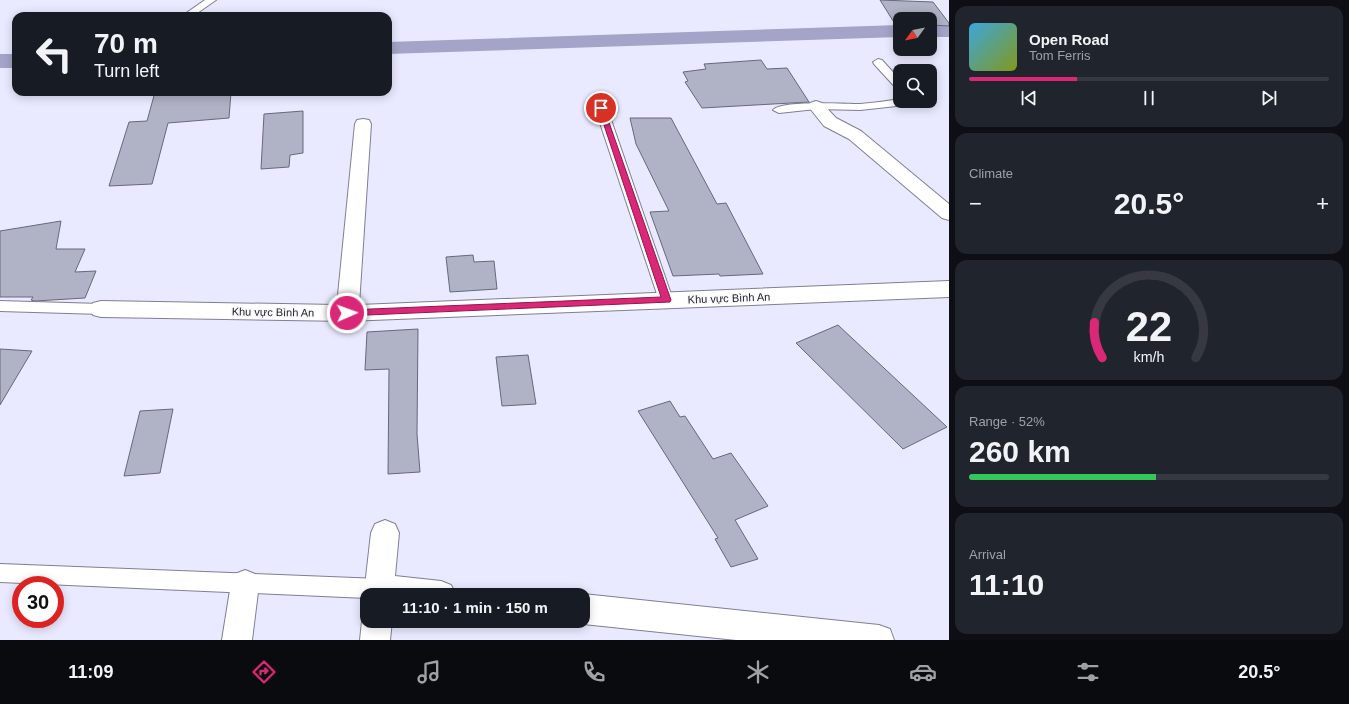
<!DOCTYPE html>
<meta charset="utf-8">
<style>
body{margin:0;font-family:Helvetica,sans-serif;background:#20242c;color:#f1f3f6;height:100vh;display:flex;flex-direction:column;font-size:15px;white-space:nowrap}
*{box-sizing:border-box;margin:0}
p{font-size:13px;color:#9ea1a6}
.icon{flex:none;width:22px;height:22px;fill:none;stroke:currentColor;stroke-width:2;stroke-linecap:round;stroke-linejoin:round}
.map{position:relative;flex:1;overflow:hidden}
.drawer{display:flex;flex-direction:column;gap:6px;padding:6px;background:#0d0f14;width:400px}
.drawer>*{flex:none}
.banner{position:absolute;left:12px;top:12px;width:380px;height:84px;border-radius:12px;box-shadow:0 2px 10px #0003;background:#171b24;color:#f1f3f6;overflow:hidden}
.needle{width:26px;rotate:237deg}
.fabs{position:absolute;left:893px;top:12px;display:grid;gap:8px}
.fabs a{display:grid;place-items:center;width:44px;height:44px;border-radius:8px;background:#171b24;box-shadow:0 2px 10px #0003;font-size:20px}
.speed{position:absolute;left:12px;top:576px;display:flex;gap:8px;font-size:20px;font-weight:700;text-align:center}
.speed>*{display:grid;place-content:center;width:52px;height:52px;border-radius:50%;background:#171b24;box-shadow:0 2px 10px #0003;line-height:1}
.speed .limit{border:6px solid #d22;background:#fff;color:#111}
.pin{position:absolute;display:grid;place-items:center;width:34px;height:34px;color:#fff;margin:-17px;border:2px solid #fff;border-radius:50%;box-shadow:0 1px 4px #0007}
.me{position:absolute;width:44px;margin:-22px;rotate:88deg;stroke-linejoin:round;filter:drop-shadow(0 0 3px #0008)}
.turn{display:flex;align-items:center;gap:14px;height:84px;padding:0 16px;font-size:18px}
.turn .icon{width:52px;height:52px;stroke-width:2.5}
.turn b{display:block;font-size:28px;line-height:34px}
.big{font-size:30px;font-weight:800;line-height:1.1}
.drawer .card{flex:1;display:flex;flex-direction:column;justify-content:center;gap:6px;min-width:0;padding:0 14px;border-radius:12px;background:#20242c}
.drawer .dial{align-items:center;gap:0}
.dial svg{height:104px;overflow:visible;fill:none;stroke:#363941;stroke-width:7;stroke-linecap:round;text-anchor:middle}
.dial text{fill:#f1f3f6;stroke:none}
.song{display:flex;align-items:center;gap:12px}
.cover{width:48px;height:48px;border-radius:6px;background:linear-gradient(135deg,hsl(200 70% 55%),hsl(70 70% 35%))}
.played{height:4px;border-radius:2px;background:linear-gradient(90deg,#db2777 30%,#363941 30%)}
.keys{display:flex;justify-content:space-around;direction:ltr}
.heat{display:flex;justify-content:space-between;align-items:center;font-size:22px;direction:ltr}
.charge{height:6px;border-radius:3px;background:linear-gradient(90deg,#34c759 52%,#363941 0)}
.trip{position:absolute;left:360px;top:588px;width:230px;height:40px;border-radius:12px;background:#171b24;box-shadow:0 2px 10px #0003;font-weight:800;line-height:40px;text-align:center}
.tabs{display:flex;height:64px;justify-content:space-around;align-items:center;background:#090b0e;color:#9ea1a6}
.tabs .icon{width:28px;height:28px}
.tabs .current{color:#db2777}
.tabs b{font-size:18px;color:#f1f3f6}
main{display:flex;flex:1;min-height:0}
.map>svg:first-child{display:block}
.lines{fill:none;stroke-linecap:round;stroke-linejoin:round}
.canal{fill:#a3a4c7;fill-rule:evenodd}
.building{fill:#b0b2c5;stroke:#67687a}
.service-casing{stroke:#7e7f92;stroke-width:2}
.minor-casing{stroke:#7e7f92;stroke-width:2}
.service{fill:#fff;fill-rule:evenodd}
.minor{fill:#fff;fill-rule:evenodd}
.route{fill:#db2777;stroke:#8e194d}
.labels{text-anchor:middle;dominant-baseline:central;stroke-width:3;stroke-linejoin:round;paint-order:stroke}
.street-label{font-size:11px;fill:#1a1a21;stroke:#f9f9fd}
</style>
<main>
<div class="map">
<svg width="949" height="640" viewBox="0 0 949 640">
<rect width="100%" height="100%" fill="#e9eaff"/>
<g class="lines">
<!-- canal -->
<path class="canal" d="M900 25V37L388 54V42Z
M930 25H949V37H930Z
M0 54H16V68H0Z"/>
</g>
<!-- building -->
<path class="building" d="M880 0 933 2 949 23V26L930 25V19H900V24H895Z
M761 60 767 69 787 68 809 102 702 108 685 82 688 81 683 72 706 69 704 64Z
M155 92H231L229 118 168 123 152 184 109 186 129 122 147 121Z
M303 111V153L290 155 289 167 261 169 264 114Z
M630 118H671L717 204 726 203 763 274 720 276 719 274 673 276 650 212 669 211 636 144Z
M61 221 56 249H85L75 272 96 271 85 298 35 301 31 300 33 297H0V231Z
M473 255 474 262 494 261 497 289 450 292 446 257Z
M838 325 947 427 903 449 796 343Z
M418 329 417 434 420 472 388 474 389 369 365 370 367 332Z
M0 349 32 351 0 405Z
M528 355 536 404 502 406 496 357Z
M670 401 680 417 685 416 713 459 731 453 768 506 735 520 758 559 731 567 715 539 718 538 638 411Z
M173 409 160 473 124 476 140 411Z"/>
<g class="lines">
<!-- service casing -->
<g class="service-casing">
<path id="service" d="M205 0H216L193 16H182Z
M878 59 882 60 900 80V89L896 88 874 64 873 62Z
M900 99V101H921L915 104 860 110 816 109 779 113 773 110C781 100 845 104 860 104 873 103 887 101 900 99Z
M601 105 607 108 673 300 671 304 666 305 661 304 659 300 595 108Z
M0 301 101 304 106 305 108 309 106 313 101 314 0 311Z
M0 564 380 579 387 582 390 589 387 595H367V598L0 582Z"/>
</g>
<!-- minor casing -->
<g class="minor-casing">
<path id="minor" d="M816 101 822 103 836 118 861 131 949 204V220L942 218 849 139 824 126 808 106 810 103Z
M363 119 369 120 371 124 359 305 949 281V297L347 321 101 317 93 315 90 309 93 303 101 301 337 305 355 124 357 120Z
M385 520 395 524 399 533 395 576 441 581 451 585 456 595H367V601L364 595 371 533 375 524Z
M245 570 255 574 259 584 252 640H222L231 584 235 574Z
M583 594 879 625 890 629 894 640H736L583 624 576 621H583V595H581Z
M366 610 367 621H392L390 640H360L362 621Z"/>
</g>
<!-- service -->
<use href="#service" class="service"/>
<!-- minor -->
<use href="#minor" class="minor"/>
</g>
<!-- route -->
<path class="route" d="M598 107 604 108 671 300 670 302 344 316V311L347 310 661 297Z"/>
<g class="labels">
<!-- street labels -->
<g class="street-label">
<text transform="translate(729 298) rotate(-2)">Khu vực Bình An</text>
<text transform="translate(273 312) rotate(1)">Khu vực Bình An</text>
</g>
</g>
</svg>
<div class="fabs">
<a><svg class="needle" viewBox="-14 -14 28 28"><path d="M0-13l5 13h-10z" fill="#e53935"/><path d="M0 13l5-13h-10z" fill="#9ea1a6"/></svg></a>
<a><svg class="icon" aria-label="search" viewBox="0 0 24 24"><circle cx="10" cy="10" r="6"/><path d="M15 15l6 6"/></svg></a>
</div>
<div class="speed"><div class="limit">30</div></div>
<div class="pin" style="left:601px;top:108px;background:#d93025"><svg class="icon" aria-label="arrive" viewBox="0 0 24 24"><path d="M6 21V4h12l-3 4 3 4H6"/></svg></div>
<svg class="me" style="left:347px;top:313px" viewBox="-20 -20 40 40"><circle r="17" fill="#db2777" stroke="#fff" stroke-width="3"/><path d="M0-11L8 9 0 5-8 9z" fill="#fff"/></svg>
<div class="trip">11:10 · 1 min · 150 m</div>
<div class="banner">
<div class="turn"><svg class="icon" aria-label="left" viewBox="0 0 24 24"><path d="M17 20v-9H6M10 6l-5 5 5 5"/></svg><div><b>70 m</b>Turn left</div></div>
</div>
</div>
<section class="drawer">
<div class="card">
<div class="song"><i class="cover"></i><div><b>Open Road</b><p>Tom Ferris</p></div></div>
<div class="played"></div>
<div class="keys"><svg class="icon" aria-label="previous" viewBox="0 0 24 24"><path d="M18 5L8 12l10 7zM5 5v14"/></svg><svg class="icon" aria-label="pause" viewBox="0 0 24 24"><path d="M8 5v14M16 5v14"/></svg><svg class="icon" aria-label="next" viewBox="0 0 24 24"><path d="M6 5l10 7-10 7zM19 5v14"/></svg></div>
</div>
<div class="card"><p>Climate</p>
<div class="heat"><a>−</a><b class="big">20.5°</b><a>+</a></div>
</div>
<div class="card dial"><svg viewBox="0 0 100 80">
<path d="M14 69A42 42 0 1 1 86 69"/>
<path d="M14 69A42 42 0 0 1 8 42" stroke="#db2777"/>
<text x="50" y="56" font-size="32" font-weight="700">22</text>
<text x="50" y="72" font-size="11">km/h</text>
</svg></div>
<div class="card"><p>Range · 52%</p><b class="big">260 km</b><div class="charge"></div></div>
<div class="card"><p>Arrival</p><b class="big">11:10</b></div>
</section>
</main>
<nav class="tabs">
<b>11:09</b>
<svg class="icon current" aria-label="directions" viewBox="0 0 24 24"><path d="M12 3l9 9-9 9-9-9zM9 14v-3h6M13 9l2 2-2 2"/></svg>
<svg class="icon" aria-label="music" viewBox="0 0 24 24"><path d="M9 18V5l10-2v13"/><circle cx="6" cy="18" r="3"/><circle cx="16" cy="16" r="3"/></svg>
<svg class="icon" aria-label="phone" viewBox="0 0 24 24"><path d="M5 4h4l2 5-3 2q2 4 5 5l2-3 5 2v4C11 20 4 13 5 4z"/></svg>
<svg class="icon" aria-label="climate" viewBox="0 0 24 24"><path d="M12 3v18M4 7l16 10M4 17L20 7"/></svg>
<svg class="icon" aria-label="car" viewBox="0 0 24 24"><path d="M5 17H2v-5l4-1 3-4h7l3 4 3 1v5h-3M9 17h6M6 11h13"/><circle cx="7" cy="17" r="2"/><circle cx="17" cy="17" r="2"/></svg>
<svg class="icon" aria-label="filters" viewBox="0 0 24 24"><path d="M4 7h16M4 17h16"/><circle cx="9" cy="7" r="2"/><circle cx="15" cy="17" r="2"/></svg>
<b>20.5°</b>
</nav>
